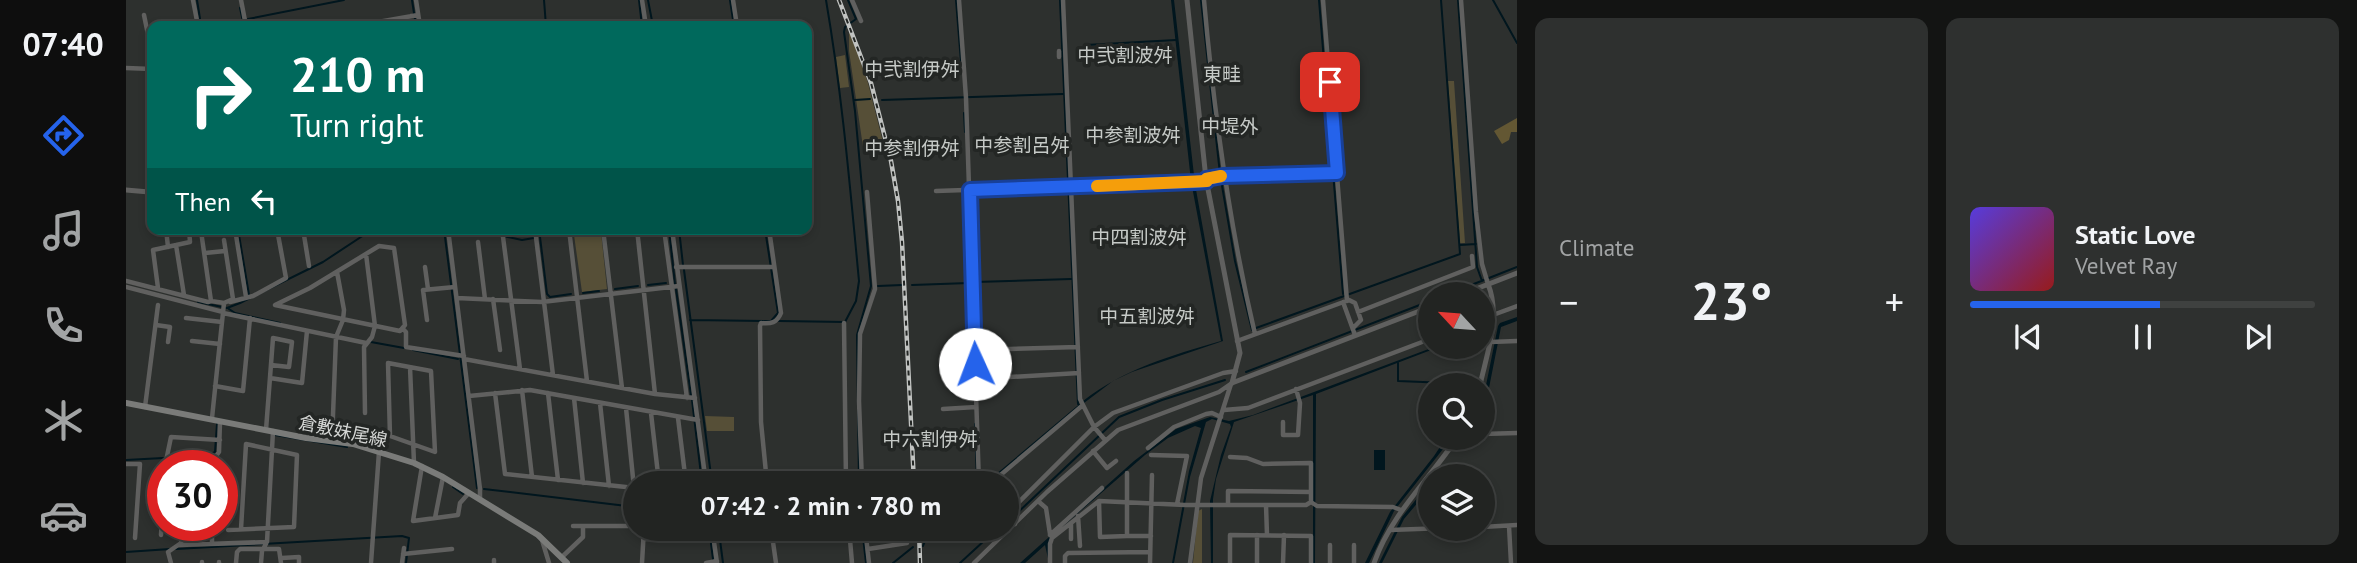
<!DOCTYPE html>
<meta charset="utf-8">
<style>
body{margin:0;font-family:"PT Sans","Noto Sans JP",sans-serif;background:#2e302f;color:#f1f3f6;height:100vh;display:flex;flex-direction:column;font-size:26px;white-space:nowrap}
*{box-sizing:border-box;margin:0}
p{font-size:23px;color:#a2a4a5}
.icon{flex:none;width:38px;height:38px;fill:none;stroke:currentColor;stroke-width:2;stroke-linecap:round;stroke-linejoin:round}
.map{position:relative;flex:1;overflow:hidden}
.side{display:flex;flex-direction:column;gap:18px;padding:18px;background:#131413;width:840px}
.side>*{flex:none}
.guide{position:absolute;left:21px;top:21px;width:665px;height:214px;border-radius:14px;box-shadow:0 4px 10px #0003,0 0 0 2px #3f4140;background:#00695c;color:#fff;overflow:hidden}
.needle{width:46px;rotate:296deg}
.tools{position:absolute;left:1292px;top:282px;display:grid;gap:14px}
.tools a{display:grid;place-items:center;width:77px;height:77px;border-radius:50%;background:#222422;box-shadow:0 4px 10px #0003,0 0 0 2px #3f4140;font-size:35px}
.speed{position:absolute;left:21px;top:450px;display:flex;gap:14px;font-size:35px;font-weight:700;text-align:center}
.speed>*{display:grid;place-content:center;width:91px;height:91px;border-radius:50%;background:#222422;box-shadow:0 4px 10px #0003,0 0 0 2px #3f4140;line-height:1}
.speed .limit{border:10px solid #d22;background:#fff;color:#111}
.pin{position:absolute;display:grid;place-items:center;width:60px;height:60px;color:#fff;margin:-30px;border-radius:14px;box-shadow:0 4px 10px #0006}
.me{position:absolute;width:77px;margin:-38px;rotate:358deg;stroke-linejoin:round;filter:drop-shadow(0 0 5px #0008)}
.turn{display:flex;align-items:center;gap:24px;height:147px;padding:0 28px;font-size:32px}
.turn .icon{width:91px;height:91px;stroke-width:2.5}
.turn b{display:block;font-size:49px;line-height:60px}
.then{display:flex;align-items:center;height:66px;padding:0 28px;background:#0003;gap:14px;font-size:26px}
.big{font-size:52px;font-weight:700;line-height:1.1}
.side .card{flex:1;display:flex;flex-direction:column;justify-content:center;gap:10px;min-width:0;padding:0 24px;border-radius:14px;background:#2e302f}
.song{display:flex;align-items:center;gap:21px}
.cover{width:84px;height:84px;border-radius:10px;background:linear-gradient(135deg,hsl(250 70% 55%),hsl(0 70% 35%))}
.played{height:7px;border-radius:4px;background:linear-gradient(90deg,#2563eb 55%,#3f4140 55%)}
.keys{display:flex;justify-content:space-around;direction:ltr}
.heat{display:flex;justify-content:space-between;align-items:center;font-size:38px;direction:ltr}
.side .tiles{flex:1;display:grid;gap:18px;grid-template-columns:repeat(2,1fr)}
.trip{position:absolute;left:497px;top:471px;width:396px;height:70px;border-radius:35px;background:#222422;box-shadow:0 4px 10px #0003,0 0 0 2px #3f4140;font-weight:700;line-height:70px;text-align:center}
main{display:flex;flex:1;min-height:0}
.tab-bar{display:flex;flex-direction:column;width:126px;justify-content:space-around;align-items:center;background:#0e0e0e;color:#a2a4a5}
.tab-bar .icon{width:49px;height:49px}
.tab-bar .on{color:#2563eb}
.tab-bar b{font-size:32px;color:#f1f3f6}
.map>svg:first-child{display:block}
.green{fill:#564f37}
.forest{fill:#635733}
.water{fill:#01161e}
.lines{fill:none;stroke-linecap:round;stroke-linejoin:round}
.stream{stroke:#01161e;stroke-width:2}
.minor{stroke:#60605f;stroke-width:4.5}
.tertiary{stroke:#60605f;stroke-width:5}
.secondary{stroke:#7a7b79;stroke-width:6}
.rail-casing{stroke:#c1c3c1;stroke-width:4.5}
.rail{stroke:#232624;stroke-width:2;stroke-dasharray:5;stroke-linecap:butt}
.route-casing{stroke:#184099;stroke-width:18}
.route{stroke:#2563eb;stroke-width:12}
.slow{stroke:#f59e0b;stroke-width:12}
.labels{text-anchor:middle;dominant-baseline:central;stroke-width:7;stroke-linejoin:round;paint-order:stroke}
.street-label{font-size:18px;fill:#d4d6d4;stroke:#232624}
.neighbourhood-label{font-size:19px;fill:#c6cac7;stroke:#232624}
</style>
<main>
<nav class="tab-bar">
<b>07:40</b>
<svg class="icon on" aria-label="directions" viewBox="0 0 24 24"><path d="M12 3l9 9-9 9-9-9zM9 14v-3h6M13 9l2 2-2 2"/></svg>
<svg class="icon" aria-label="music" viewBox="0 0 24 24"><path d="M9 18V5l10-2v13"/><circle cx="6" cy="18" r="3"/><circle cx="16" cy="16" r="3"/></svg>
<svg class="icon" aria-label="phone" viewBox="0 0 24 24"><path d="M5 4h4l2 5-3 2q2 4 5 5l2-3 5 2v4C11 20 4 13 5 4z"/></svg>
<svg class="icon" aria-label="climate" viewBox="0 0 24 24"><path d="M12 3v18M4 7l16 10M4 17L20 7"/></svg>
<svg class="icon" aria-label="car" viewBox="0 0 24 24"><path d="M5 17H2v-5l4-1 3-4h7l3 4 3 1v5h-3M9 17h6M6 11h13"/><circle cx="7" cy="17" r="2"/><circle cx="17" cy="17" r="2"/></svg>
</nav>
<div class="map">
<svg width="1391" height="563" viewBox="0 0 1391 563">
<rect width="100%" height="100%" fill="#2d302e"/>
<!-- green -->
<path class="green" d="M723 28 742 83 758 146 737 147 723 51Z
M719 55 723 87 714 88 710 57Z
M1322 81H1328L1339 243H1334Z
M475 232 481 289 456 292 448 235Z
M579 416 608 417V431H581Z
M1076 509V563H1067L1072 511Z"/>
<!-- forest -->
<path class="forest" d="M1391 118V132H1385L1383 140 1376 144 1368 131Z"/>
<!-- water -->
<path class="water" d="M1045 0H1048L1069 184 1097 341 1006 372 987 381 958 403 957 401C1000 368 1044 356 1095 341L1065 181Z
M1391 317V321L1375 327 1362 393 1356 405 1372 326 1374 323Z
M1308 347H1313L1190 394 1189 563H1187V395L1108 422 1090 479 1087 499V563H1085L1084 501 1095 455 1105 427 1104 424 1086 419 1080 422 1064 477 1048 563H1046L1063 471 1075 428 1069 426 1042 438 1019 455 927 535 922 544 923 563 919 545 899 563H894L1008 461 1050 429 1084 417 1103 421 1127 415Z
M1320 438H1324L1321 444 1268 511 1243 563H1239L1264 512 1308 456Z
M1248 450H1259V470H1248Z
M1304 482V488L1278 519 1256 563H1253L1276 517Z"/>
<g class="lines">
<!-- stream -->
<path class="stream" d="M71 0 75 25
M286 0 288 13
M418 0 420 26
M513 0 516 26
M522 0 527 26
M604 0 608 26
M722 0 730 19 719 27 718 32 729 111 745 286 731 335 733 483
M830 0 835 62
M934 0 952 404
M1075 0 1094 174 1109 261 1126 330
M1193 0 1217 294
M1332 0 1351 267 1356 281
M1367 0 1391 43
M114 8 118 26
M289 18 290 26
M122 19 218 0
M75 26 116 20
M960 45 1050 40
M729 100 744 99
M756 100 937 94
M838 113 839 132
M112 229 123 295
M318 229 351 488
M346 229 396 240 408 238
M543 229 549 284
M553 229 557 265
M414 237 421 294 424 297 445 294
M1334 245 1350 244
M558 270 586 483
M1363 278 1391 267
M849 282 945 279
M522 285 540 283
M786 285 843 283
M752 286 776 285
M489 289 512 286
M550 289 565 395
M457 293 473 291
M1322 294 1358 280
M72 302 101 308 114 303 197 262 247 229
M103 309 109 313 154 323
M564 320 645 321 652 313 639 229
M653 321 719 322 730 301 733 281C724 187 716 93 700 0
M1130 328 1334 254 1315 0
M245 342 278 348
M287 350 332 359
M1272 363V381L1346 384
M1120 372 1304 301
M566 400 576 483
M849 424 851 481
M149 435 221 447
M85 454 89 452 91 424
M0 460 37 458
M861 483 955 404
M327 487 337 494
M358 489 509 507
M887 517 993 417 1036 400 1099 380
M583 528 587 559
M736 528 740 563
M594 540 597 563
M797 546 801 536 809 528
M50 549 276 536 283 538 280 563
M0 552 44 549
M767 563 787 547
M834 563 872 528"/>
<!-- minor -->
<path class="minor" d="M67 0 72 26
M115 0 120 26
M290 0 294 26
M516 0 520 26
M607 0 611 26
M726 0 735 21
M833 0 840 98 853 483
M937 0 954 399 968 427 979 440
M1078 0C1088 113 1103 224 1129 334
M1197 0 1221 301
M1335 0 1350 212 1356 264 1362 284
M18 15 26 54
M285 16 287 26
M229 26 292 15
M933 57V51
M0 68 26 69
M1097 177 1211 173
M1080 179 1097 176
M843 190 1081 181
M810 191 839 190
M21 192 25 229
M40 229 42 247
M109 229 120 297
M177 229 183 266
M322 229 354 489V499
M376 229 394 369
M409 229 427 375
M443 229 461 381
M477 229 496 388
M511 229 529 394
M538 229 561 398
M546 229 580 483
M75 231 85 301 98 303 107 299 98 240
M352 242 359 299
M50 245 58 295
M253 246 268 248 279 325 274 331 149 305 184 288Z
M79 253 99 251
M299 267 302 289
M550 267H648
M0 281 82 302 85 301
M0 287 97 312
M32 288 27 250 64 242 63 229
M331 298 416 302 553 286
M367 299 374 350
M104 302 127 296 160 278 151 229
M1217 302 1229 335
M1232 312 1347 267 1346 256
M97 313 240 343
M60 318 96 322
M1356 319 1391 306
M301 320 297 290 329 287
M718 323 720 483
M30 325 44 327 42 342
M277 329 280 332V347L338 356
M66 341 94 344
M1111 341 1223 300 1229 303 1235 320 1227 328
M1364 342 1391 341
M848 350 952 347
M338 359 529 394 569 398
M262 363 305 371 309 452 264 436Z
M284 367 288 463
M144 378 176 383 181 331
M849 379 953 373
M89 386 117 391 124 318
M396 390 406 477
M369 393 379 474 509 488
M422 393 432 480
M343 396 404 390 572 420
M448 398 457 483
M474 403 483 486
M19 407 32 305
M500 408 508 488
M817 409 850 407
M1098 410 1122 408 1304 339
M239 413 238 347 246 337 249 326 240 254
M525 413 533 483
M86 418 98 303
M552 418 560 483
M1157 422V435H1172L1174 403 1170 389
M140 430 147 338 166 342 163 367 145 365
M1356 434 1391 433
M206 441 210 337 217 320 218 310 211 272
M1022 448 1048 427 1080 414 1086 413 1095 417
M967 451 981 468 990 461
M1025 455 1061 456 1051 504
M1104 457 1121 458 1137 464 1185 463V502
M39 461 90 456 93 452 94 422
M0 464H14L9 538
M39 466 45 437 94 440
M296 466 287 521 332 515 334 503 343 493
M641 483 635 422 634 326 635 323C645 324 651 323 655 313L643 229
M736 483 733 401 734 334 749 289 741 192
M865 483 957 405
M912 501 920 508 924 534
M973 501 974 537 1001 536V473
M1102 504V491L1185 492
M1140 505 1141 535
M880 514 889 524
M881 514 968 427 987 413 1097 373 1110 371
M952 516 954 546
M309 518 317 477
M945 523V539
M447 526H502L503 519 509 520
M1383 526 1385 563
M1356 527 1391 525
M586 528 591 563
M645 528 650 563
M723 528 726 563
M739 528 743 563
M102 530C124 529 146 528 168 527L171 455 120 444 115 529
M1264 530 1319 528
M35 535 37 501
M924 535 976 488
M1001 536H1025
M588 537 647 541
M517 539H588
M416 540 423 563
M86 544V525
M53 545 141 542
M1228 545V563
M742 549 781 543
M277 554 326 549
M436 557 457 537V526
M156 558 173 557V563
M76 562V563
M45 563 42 552 55 543 57 525
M93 563V562
M110 563 111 552 114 549H153L155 563
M135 563 136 551 141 542 147 431
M245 563 253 452
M276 563 278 548
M368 563V560
M516 563 518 528
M580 563 591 561
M848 563 921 492 992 430 1093 392 1106 383
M924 563V544L926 538 973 501 1059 505H1180L1185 502 1191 506 1267 507 1275 510
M939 563V556L942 553 1024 552
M1024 563 1026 475
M1064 563 1075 478 1105 384
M1104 563V535L1185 536V563
M1131 563V535
M1157 563 1158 535
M1204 563V545"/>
<!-- tertiary -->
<path class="tertiary" d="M1061 0 1080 179 1114 353 1106 383
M0 190 23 192
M1337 294 1391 273
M1106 383 1304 307
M1354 385C1361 353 1375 316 1362 284
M1248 563C1265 514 1303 480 1331 438"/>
<!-- secondary -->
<path class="secondary" d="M0 403 180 438 227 444 288 463 317 477 412 535 441 563"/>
<!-- rail casing -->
<g class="rail-casing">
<path id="rail" d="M713 0 745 83 765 161 772 201 776 242 788 483
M793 528 794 563"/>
</g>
<!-- rail -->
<use href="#rail" class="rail"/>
</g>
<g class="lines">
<!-- route casing -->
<g class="route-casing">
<path id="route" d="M849 364 844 190 1069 182 1081 181 1080 179 1097 176 1211 173 1204 82"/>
</g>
<!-- route -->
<use href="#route" class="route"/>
<!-- slow -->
<path class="slow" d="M971 186 1081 181 1080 179 1095 176"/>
</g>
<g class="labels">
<!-- street labels -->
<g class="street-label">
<text transform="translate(217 431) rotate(12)">倉敷妹尾線</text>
</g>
<!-- neighbourhood labels -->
<g class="neighbourhood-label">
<text x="999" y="55">中弐割波舛</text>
<text x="786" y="69">中弐割伊舛</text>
<text x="1096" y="74">東畦</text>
<text x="1104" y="126">中堤外</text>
<text x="1007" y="135">中参割波舛</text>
<text x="896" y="145">中参割呂舛</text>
<text x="786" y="148">中参割伊舛</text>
<text x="1013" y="237">中四割波舛</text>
<text x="1021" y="316">中五割波舛</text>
<text x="804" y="439">中六割伊舛</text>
</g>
</g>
</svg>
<div class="tools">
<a><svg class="needle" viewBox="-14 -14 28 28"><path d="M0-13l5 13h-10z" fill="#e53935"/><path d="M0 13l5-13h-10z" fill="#a2a4a5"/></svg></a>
<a><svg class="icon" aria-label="search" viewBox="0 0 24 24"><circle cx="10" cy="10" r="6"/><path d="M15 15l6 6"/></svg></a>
<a><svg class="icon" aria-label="layers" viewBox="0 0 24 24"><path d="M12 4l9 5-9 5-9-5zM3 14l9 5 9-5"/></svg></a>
</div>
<div class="speed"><div class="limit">30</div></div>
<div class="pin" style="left:1204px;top:82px;background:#d93025"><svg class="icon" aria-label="arrive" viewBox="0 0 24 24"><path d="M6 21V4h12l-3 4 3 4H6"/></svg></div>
<svg class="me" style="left:849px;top:364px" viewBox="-20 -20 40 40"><circle r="19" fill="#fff"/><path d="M0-13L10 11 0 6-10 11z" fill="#2563eb"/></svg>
<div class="trip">07:42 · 2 min · 780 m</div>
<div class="guide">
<div class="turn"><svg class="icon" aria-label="right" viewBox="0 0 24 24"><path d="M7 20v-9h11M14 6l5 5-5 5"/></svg><div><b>210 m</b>Turn right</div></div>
<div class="then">Then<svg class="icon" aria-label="left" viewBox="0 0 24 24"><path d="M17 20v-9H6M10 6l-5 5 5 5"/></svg></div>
</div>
</div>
<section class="side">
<div class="tiles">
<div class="card"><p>Climate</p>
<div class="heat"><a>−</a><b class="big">23°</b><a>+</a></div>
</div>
<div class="card">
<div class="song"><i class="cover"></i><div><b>Static Love</b><p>Velvet Ray</p></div></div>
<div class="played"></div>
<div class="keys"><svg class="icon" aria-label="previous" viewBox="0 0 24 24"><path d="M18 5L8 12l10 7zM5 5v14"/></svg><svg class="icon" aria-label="pause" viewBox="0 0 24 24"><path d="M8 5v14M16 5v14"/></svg><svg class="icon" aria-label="next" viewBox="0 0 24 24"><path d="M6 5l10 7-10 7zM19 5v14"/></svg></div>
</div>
</div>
</section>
</main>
